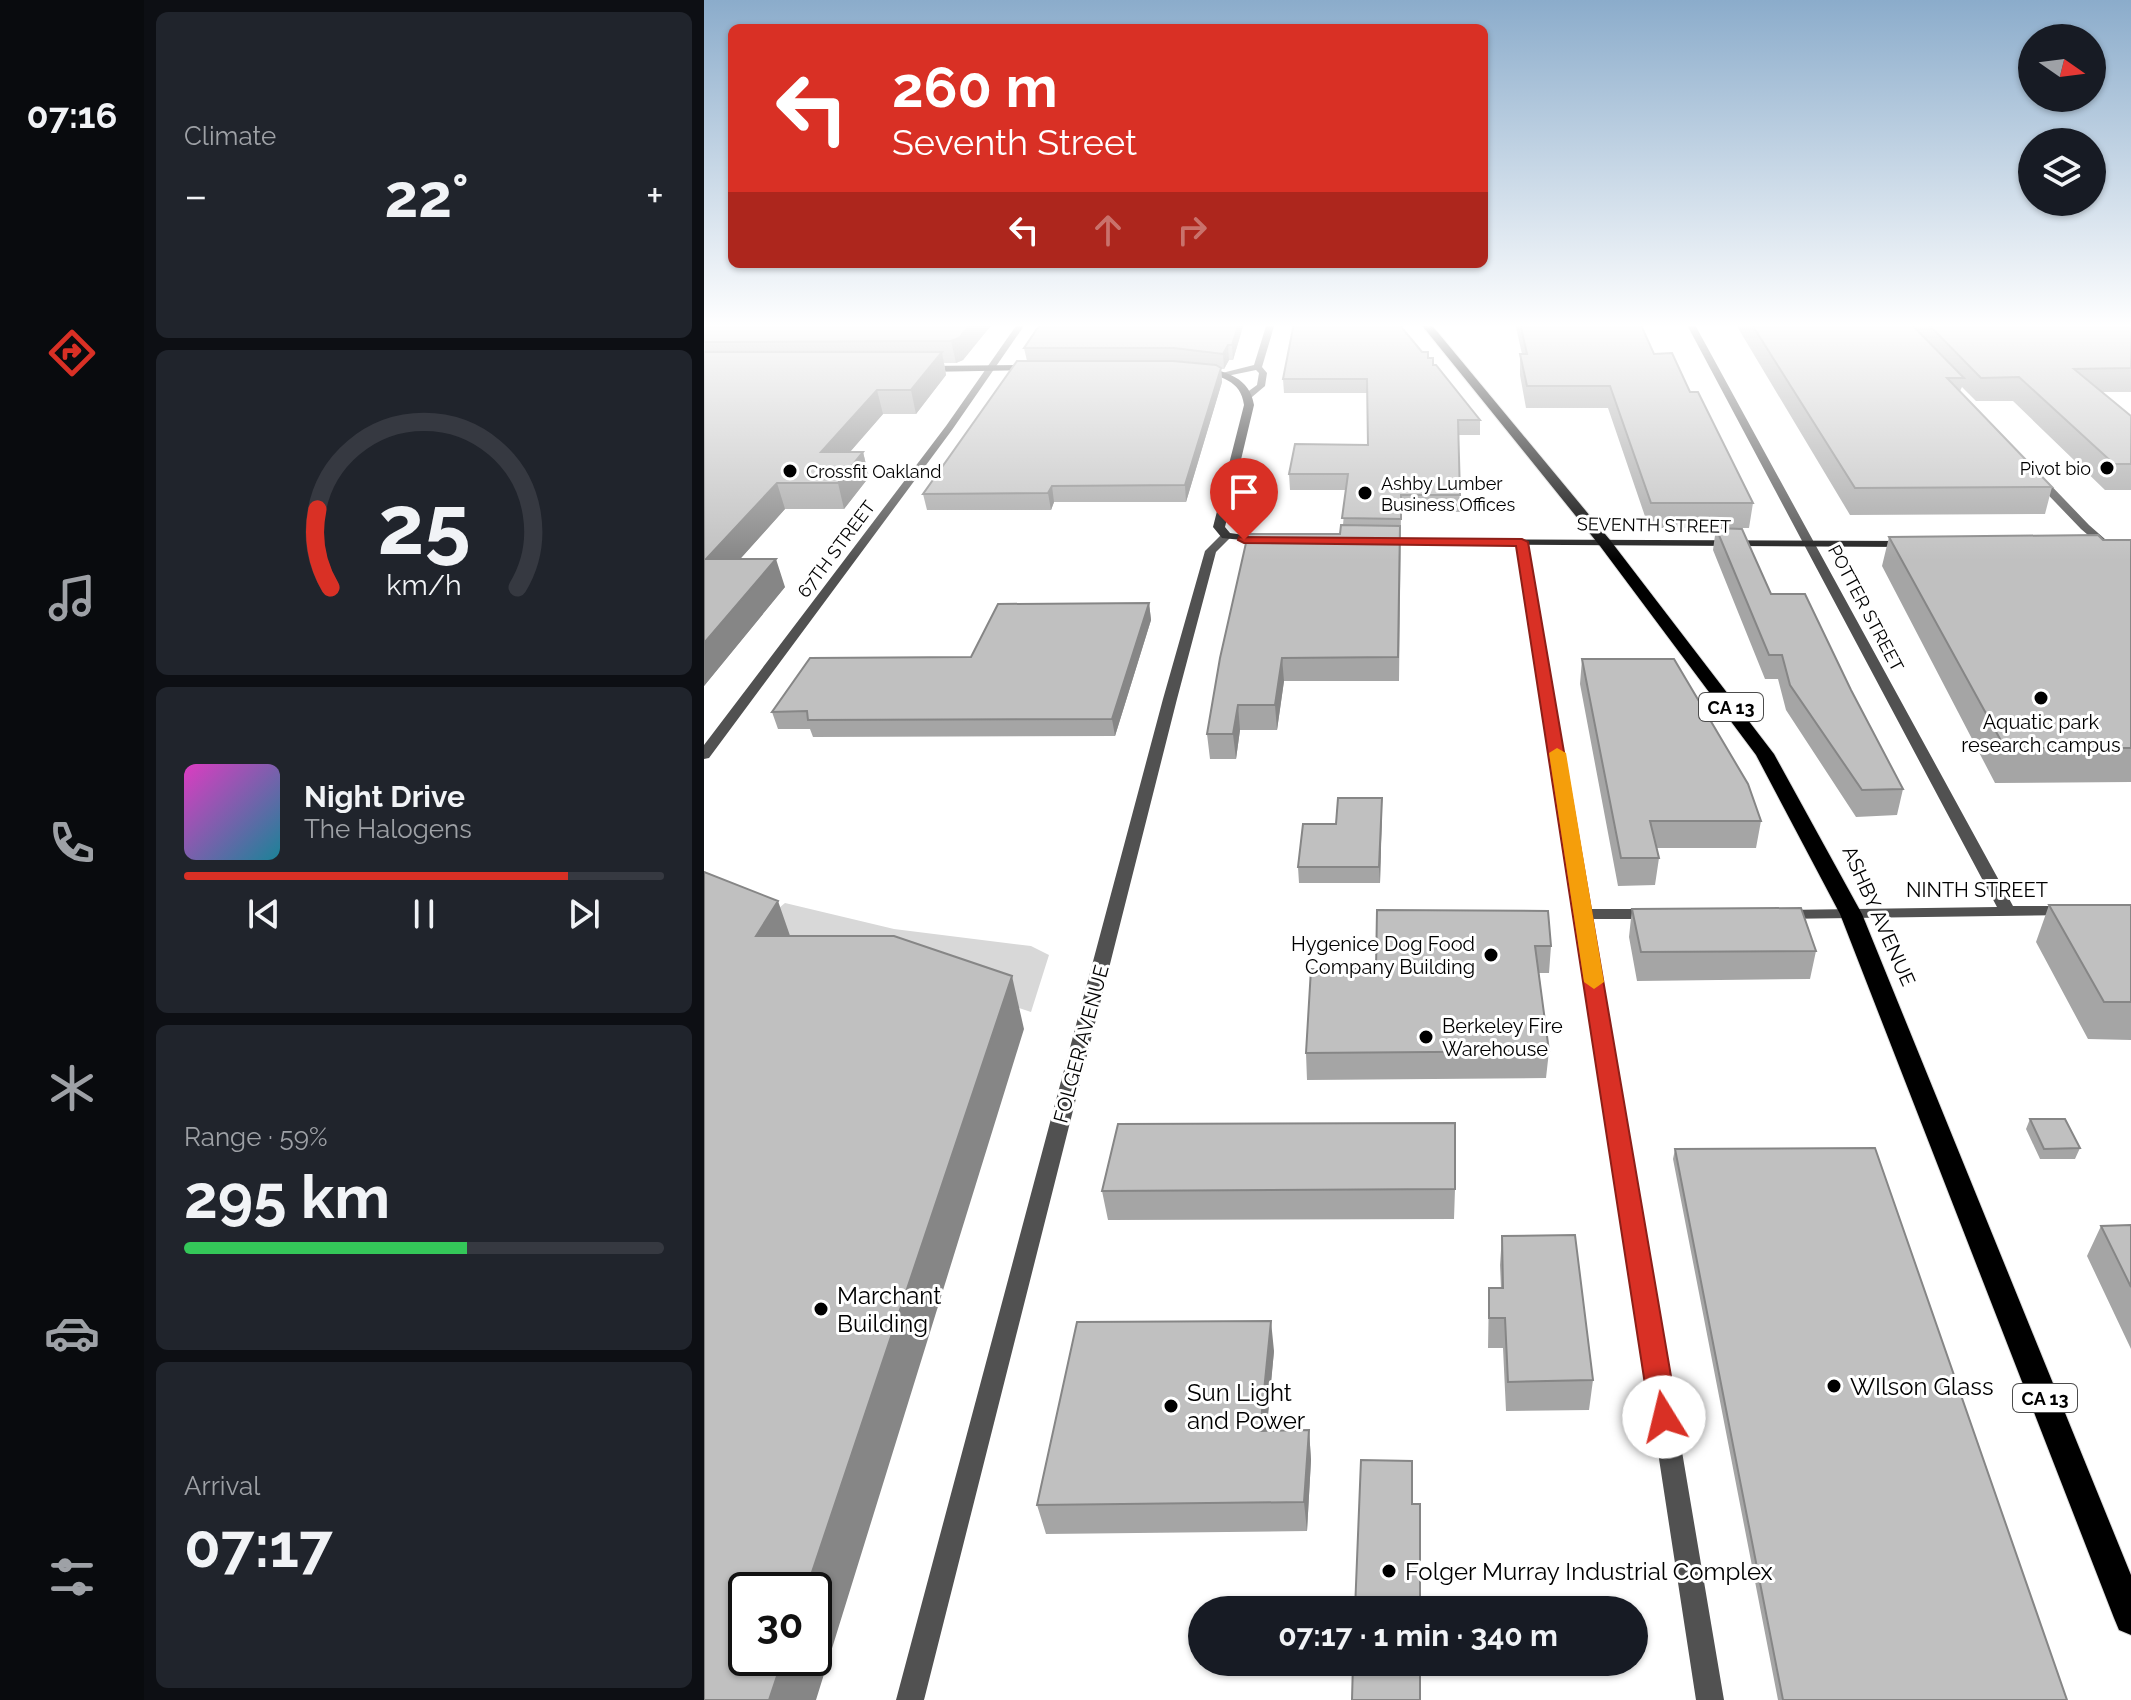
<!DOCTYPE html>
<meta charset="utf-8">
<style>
body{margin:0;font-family:Raleway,sans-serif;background:#20242c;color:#f1f3f6;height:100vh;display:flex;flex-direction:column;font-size:30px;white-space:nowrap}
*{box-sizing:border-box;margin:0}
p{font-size:26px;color:#9ea1a6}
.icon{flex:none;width:44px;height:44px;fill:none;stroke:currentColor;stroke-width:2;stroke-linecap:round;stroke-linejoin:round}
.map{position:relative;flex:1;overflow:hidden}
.drawer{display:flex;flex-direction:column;gap:12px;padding:12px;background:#0d0f14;width:560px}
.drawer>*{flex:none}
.hud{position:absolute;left:24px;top:24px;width:760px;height:244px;border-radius:12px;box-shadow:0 2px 6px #0004;background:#d93025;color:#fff;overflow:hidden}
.needle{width:52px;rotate:104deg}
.fabs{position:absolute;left:1314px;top:24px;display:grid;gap:16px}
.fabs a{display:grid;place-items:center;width:88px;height:88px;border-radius:50%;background:#171b24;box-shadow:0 2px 6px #0004;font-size:40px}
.speed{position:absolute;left:24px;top:1572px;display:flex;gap:16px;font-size:40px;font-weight:700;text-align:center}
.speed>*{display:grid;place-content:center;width:104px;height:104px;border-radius:50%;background:#171b24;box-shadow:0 2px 6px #0004;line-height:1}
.speed .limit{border:4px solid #111;border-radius:12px;background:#fff;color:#111}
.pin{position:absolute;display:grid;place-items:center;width:68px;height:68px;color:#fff;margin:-82px -34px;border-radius:50% 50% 50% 0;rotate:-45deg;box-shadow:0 0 8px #0007}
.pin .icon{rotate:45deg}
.me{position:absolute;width:88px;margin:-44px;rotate:351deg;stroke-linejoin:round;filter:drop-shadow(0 0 6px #0008)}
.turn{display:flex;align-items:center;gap:28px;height:168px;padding:0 32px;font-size:36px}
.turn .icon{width:104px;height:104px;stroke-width:2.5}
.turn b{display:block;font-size:56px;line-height:68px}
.lanes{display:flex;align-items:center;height:76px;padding:0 32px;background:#0003;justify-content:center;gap:40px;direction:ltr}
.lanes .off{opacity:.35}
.big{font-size:60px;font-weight:700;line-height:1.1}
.drawer .card{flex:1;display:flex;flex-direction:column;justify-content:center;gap:12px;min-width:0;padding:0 28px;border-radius:12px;background:#20242c}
.drawer .dial{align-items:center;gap:0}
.dial svg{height:208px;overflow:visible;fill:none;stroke:#363941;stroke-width:7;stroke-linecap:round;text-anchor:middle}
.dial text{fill:#f1f3f6;stroke:none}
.song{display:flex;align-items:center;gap:24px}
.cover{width:96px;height:96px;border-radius:12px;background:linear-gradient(135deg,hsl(310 70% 55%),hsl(190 70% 35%))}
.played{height:8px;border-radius:4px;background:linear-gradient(90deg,#d93025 80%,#363941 80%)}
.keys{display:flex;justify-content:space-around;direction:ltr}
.heat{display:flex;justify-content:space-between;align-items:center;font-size:44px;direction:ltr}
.charge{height:12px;border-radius:6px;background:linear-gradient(90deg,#34c759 59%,#363941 0)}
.trip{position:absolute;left:484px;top:1596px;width:460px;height:80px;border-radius:40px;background:#171b24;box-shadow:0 2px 6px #0004;font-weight:700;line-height:80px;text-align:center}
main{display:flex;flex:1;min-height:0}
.menu{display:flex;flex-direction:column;width:144px;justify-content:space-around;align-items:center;background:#090b0e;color:#9ea1a6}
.menu .icon{width:56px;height:56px}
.menu .active{color:#d93025}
.menu b{font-size:36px;color:#f1f3f6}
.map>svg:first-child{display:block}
.green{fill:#d8d8d8}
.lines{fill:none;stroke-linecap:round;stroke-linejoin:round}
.primary-casing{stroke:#dbdbdb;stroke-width:2}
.street{fill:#515151;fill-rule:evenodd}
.secondary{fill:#1e1e1e;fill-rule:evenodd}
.primary{fill:#000;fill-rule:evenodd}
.wall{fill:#a5a5a5}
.shaded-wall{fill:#868686}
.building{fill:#c0c0c0;stroke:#868686;stroke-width:2}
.route{fill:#d93025;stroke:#8d1f18;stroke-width:2}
.slow{fill:#f59e0b}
.poi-dot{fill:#000;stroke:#fff;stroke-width:3}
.labels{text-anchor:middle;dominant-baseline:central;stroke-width:6;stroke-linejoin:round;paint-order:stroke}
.far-poi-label{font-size:18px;fill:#000;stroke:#fff;text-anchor:start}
.far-street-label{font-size:18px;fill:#000;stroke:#fff}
.shield{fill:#fff;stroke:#4c4c4c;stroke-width:2}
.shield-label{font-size:18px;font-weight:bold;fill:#000}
.poi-label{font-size:20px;fill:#000;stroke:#fff}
.street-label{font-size:20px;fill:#000;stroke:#fff}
.near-poi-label{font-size:24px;fill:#000;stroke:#fff;text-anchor:start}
</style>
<main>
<nav class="menu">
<b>07:16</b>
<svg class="icon active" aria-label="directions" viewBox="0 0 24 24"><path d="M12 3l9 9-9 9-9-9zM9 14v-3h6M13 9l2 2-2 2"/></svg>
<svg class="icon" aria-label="music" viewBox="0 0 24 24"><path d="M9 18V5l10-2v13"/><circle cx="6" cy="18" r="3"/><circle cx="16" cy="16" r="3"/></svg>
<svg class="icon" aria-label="phone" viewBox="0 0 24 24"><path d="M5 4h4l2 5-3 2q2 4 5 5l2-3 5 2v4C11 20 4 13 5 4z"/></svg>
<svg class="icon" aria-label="climate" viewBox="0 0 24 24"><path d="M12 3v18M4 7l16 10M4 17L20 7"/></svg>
<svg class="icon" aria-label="car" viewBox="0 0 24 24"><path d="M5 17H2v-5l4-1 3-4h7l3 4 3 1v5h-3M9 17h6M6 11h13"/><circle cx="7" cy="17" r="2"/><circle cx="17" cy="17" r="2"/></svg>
<svg class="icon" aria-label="filters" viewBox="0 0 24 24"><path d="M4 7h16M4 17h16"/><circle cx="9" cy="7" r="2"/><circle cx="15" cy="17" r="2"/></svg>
</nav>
<section class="drawer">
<div class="card"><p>Climate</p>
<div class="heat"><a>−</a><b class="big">22°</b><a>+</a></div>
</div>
<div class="card dial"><svg viewBox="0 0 100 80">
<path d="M14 69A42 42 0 1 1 86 69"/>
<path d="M14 69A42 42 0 0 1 9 39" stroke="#d93025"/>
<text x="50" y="56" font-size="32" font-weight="700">25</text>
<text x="50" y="72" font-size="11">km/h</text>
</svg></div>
<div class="card">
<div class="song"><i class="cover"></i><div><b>Night Drive</b><p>The Halogens</p></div></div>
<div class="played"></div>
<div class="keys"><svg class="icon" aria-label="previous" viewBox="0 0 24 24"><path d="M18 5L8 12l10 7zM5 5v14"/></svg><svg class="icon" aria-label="pause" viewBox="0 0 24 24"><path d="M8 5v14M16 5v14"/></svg><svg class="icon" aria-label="next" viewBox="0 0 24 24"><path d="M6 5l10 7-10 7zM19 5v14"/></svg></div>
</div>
<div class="card"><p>Range · 59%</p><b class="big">295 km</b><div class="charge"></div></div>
<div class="card"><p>Arrival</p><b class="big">07:17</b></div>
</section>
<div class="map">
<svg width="1427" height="1700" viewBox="0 0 1427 1700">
<rect width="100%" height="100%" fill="#fff"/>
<!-- green -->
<path class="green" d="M0 882 75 908 81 903 190 929 327 946 345 955 327 1012 230 979 132 955 0 910Z"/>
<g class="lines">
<!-- primary casing -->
<g class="primary-casing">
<path id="primary" d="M716 323H726L906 540 1070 754 1158 914 1427 1575V1635L1415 1630 1410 1618 1136 914 1052 755 896 546Z"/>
</g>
<!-- street -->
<path class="street" d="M314 323H322L248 430 5 758 0 759V745L242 426Z
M563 323H571L558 367 563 373 561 386 548 397H542V393L553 385 555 373 552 370 518 377 514 374 550 365Z
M982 323H990L1309 906H1361L1369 911 1367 915 1075 919 1073 915 1075 911 1081 910 1293 907Z
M1328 474H1336L1385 525 1427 562V572L1377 529 1328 478Z
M518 534 528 536 512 552 473 699 220 1700H192L459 699 501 551Z
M814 540 824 542 886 909H950L958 914 950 919H888L1020 1700H992Z"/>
<!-- secondary -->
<path class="secondary" d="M326 365 330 368 329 370 222 372 218 369 222 366Z
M498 367C522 371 546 378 550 405L521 527 526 533 568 539V543L518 538 509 527 540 405C537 380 516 376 495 372V368Z
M675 539 1204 541 1210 544 1204 547 671 544V540Z"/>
<!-- primary -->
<use href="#primary" class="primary"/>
</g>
<!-- wall -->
<path class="wall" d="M0 323H289L259 360 252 363H240L242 375 212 414H179L146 452H159L165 477 140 509H81L36 559 81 587 0 686Z
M540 323 529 360H525L520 369H517L518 382 482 502H350L347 510H223L219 494 323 361 320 348Z
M811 323H936L950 354 986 392 1049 503 1045 528H945L904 408H822L816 375V354H818Z
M1031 323H1427V392H1398L1427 416V490H1401L1309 401H1272L1258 387 1256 391 1348 487 1341 514 1146 515Z
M724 358 776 420V435H754L756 512H697L695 681H580L573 730H536L532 759H506L503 734 636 534 639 525 642 490H586L585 474 664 445 663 393H580L579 379Z
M1012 528 1147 690 1199 789 1193 815 1152 817 1082 710 1074 679H1061L1009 550Z
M1185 537 1427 540V782L1291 783 1178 566Z
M445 603 447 620 411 736 109 737 106 729H74L68 712 267 657Z
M878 659 1057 821 1052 848H953L955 858 951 885 914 886 876 684Z
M678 798 676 883H595L594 867 632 824Z
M1345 905H1427V1040L1384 1039 1332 942Z
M928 909 1112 951 1106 979 933 981 925 937Z
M673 910 847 946 845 973H835L845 1051 842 1078 603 1080 602 1053 672 969Z
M1326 1119 1376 1148 1371 1159H1336L1322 1129Z
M971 1149 1363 1700H1074L969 1159Z
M751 1189 750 1219 404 1220 398 1191Z
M1427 1225V1349L1383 1256 1397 1226Z
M798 1236 889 1380 885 1410 802 1411 799 1348H784L785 1288H797L796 1265Z
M570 1351 562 1431 605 1430 607 1460 603 1531 342 1534 333 1505Z"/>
<!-- shaded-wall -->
<path class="shaded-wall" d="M267 323H289L259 360 252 363 247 341Z
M535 323H540L529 360 528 345Z
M524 345 525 360 520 369 519 354Z
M238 352 242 375 212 414 207 390Z
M517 368 518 382 482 502 481 485Z
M173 390 179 414 124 477 117 452Z
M159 452 165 477 140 509 134 483Z
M73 483 81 509 11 587 2 559Z
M348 486 350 502 347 510 344 493Z
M72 559 81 587 0 686V643Z
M445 603 447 620 411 736 408 719Z
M578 658 580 681 573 730 571 705Z
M534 705 536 730 532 759 529 734Z
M678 798V813L676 883 675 867Z
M74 901 92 953 52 936Z
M308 976 320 1029 112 1700H65L79 1658H110V1590H102Z
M567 1321 570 1351 560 1460 556 1431Z
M605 1430 607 1460 603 1531 600 1502Z"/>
<!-- building -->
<path class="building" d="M0 323H267L255 338 247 341 0 342Z
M337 323H535L528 345H524L519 354 470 348H320Z
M590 323H694L718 352H724V358H729V365H732L776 420H754L756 495H697V519L638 518 644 474H585L591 444 664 445 663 379H579Z
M816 323H936L950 354 968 353 986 392H994L1049 503H947L906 386H823L816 354H823Z
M1047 323H1206L1260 378H1243L1348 487 1151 488Z
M1223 323H1427V368L1370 369 1427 416V464H1410L1315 377 1277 378Z
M0 352H238L207 390H173L117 452H159L134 483H73L2 559H72L0 643Z
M313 361H469L512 365 517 368 481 485 348 486 344 493 219 494Z
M637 525 696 526 694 657 578 658 571 705H534L529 734H503L516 658 544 534H636Z
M1012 528 1038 529 1067 594H1101L1147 690 1199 789 1158 790 1086 685 1078 655H1065Z
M1394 535 1399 540H1427V748H1301L1185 537Z
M445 603 408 719 104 720 103 711 68 712 106 658 267 657 294 604Z
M878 659H970L1044 784 1057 821H946L955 858H917Z
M634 798H678L675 867H594L599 824H632Z
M0 872 74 901 52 936H190L308 976 102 1590H42V1658H79L65 1700H0Z
M1345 905H1427V1002H1400Z
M1097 908 1112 951 937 952 928 909Z
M673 910 844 911 847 946H831L845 1051 602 1053 607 969H672Z
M1326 1119H1361L1376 1148 1340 1149Z
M751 1123V1189L398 1191 414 1124Z
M1171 1148 1363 1700H1079L971 1149Z
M1427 1225V1287L1397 1226Z
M871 1235 889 1380 804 1382 801 1318H785V1288H799L798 1236Z
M567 1321 556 1431 605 1430 600 1502 333 1505 373 1322Z
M657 1460 708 1461V1504H716V1610H651Z
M649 1662H716V1700H648Z"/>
<!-- sky -->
<linearGradient id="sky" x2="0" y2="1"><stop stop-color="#8baccb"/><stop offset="0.58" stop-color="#fff"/><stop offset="1" stop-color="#fff" stop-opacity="0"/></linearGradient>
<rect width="1427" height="561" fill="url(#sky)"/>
<!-- route -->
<path class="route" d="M535 537 818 539 824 542 974 1417 970 1426 960 1430 950 1426 946 1417 812 546 540 543 534 540Z"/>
<!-- slow -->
<path class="slow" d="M853 748 862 753 900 982 890 989 880 982 845 753Z"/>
<!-- markers -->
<g class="poi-dot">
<circle cx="1403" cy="468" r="8"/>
<circle cx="86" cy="471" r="8"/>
<circle cx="661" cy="493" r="8"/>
<circle cx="1337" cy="698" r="8"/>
<circle cx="787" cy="955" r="8"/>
<circle cx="722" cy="1037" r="8"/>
<circle cx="117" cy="1309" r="8"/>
<circle cx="1130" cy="1386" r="8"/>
<circle cx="467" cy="1406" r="8"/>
<circle cx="685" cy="1571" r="8"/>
</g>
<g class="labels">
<!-- far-poi labels -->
<g class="far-poi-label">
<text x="1387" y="468" text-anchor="end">Pivot bio</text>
<text x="102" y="471">Crossfit Oakland</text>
<text x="677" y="483">Ashby Lumber<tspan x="677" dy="21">Business Offices</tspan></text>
</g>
<!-- far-street labels -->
<g class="far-street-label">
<text transform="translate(950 525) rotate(1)">SEVENTH STREET</text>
<text transform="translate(132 549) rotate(-53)">67TH STREET</text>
<text transform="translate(1162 608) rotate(62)">POTTER STREET</text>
</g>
<!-- shield labels -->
<g class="shield">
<rect x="995" y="693" width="64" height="28" rx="6"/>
<rect x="1309" y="1384" width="64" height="28" rx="6"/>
</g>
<g class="shield-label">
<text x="1027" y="707">CA 13</text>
<text x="1341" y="1398">CA 13</text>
</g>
<!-- poi labels -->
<g class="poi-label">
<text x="1337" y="722">Aquatic park<tspan x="1337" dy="23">research campus</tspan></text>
<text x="771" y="944" text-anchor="end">Hygenice Dog Food<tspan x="771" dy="23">Company Building</tspan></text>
<text x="738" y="1026" text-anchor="start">Berkeley Fire<tspan x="738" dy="23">Warehouse</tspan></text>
</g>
<!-- street labels -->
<g class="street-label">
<text x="1273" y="890">NINTH STREET</text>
<text transform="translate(1175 916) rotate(66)">ASHBY AVENUE</text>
<text transform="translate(377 1044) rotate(-75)">FOLGER AVENUE</text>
</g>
<!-- near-poi labels -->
<g class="near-poi-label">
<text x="133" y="1295">Marchant<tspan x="133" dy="28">Building</tspan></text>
<text x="1146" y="1386">WIlson Glass</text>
<text x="483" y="1392">Sun Light<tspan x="483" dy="28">and Power</tspan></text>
<text x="701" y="1571">Folger Murray Industrial Complex</text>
</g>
</g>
</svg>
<div class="fabs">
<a><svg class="needle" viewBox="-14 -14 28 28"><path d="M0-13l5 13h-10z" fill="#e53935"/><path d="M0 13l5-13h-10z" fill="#9ea1a6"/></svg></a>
<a><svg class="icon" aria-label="layers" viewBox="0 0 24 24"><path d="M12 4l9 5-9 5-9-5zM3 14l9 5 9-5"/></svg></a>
</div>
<div class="speed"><div class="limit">30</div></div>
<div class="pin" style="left:540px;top:540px;background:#d93025"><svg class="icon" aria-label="arrive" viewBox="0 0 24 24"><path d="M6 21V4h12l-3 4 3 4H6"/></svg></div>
<svg class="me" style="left:960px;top:1417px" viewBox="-20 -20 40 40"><circle r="19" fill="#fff"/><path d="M0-13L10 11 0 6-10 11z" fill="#d93025"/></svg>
<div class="trip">07:17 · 1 min · 340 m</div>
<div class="hud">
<div class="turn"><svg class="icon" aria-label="left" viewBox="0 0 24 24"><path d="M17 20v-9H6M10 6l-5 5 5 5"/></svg><div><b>260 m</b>Seventh Street</div></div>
<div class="lanes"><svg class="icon" aria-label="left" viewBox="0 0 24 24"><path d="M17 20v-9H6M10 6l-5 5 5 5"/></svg><svg class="icon off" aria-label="ahead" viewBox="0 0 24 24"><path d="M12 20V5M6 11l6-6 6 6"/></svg><svg class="icon off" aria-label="right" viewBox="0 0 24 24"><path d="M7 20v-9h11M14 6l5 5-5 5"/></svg></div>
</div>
</div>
</main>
